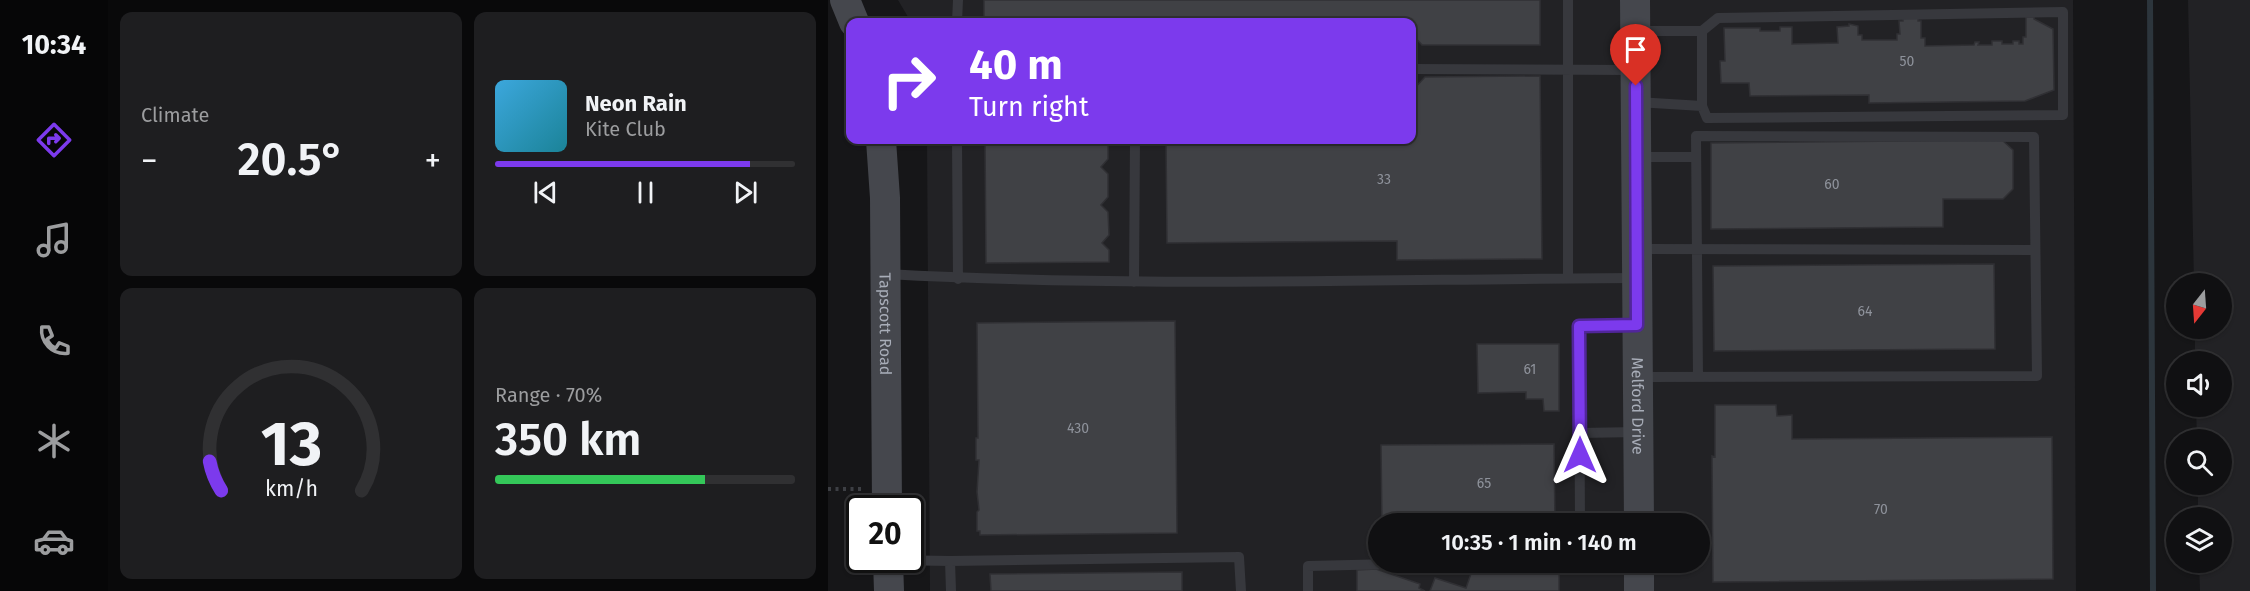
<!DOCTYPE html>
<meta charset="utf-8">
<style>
body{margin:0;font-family:"Fira Sans",sans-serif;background:#1e1e20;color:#f1f3f6;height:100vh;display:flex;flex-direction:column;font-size:22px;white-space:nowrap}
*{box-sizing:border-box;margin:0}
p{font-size:20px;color:#9c9d9f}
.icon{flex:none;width:33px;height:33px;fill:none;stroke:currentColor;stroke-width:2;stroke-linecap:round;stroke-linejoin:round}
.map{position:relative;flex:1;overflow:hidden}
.drawer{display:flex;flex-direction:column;gap:12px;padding:12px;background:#09090a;width:720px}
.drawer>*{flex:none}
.banner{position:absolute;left:18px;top:18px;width:570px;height:126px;border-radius:12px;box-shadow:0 2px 4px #0004,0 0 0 2px #303032;background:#7c3aed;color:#fff;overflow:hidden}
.needle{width:39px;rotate:197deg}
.tools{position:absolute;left:1338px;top:273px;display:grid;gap:12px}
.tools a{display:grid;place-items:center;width:66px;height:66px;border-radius:50%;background:#101012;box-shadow:0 2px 4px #0004,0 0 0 2px #303032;font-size:30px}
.speed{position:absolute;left:18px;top:495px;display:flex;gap:12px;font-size:30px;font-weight:700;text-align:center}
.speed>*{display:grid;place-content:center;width:78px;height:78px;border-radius:50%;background:#101012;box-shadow:0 2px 4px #0004,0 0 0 2px #303032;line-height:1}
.speed .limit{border:3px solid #111;border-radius:9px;background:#fff;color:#111}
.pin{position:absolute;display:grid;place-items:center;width:51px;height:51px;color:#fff;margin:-62px -26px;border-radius:50% 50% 50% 0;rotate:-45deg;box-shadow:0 0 6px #0007}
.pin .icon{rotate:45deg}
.me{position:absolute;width:66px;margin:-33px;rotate:0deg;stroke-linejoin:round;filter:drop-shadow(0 0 4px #0008)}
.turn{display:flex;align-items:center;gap:21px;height:126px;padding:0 24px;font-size:27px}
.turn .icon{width:78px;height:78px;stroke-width:2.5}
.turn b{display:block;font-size:42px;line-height:51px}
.big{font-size:45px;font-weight:600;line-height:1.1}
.drawer .tile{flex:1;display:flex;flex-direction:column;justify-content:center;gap:9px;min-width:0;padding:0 21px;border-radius:12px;background:#1e1e20}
.drawer .dial{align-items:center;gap:0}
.dial svg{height:156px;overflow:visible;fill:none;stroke:#303032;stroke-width:7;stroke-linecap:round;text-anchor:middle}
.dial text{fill:#f1f3f6;stroke:none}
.song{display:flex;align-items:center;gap:18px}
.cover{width:72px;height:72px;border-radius:9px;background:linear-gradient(135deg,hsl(200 70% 55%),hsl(190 70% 35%))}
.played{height:6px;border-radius:3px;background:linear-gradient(90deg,#7c3aed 85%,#303032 85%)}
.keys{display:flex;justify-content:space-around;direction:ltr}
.heat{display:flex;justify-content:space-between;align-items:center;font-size:33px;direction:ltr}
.charge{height:9px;border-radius:4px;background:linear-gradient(90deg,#34c759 70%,#303032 0)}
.drawer .tiles{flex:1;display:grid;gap:12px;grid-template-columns:repeat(2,1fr)}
.trip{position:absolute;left:540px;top:513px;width:342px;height:60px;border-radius:30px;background:#101012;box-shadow:0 2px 4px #0004,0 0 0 2px #303032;font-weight:600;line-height:60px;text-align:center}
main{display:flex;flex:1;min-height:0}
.tabs{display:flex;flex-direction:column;width:108px;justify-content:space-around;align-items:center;background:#060607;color:#9c9d9f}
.tabs .icon{width:42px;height:42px}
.tabs .active{color:#7c3aed}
.tabs b{font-size:27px;color:#f1f3f6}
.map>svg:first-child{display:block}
.built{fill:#222225;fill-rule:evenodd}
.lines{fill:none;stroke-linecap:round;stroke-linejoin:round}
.stream{stroke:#2c353c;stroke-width:6}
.building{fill:#404145;stroke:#303034;stroke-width:1.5}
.path{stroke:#3d3f44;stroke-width:4;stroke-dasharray:3 4.5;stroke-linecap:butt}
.lane{stroke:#37383d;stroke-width:10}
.secondary{stroke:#45474d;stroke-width:30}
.route-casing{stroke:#51269a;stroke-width:15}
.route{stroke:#7c3aed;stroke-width:10}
.labels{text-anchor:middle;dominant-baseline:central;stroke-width:6;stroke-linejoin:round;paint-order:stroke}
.number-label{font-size:14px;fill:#8e929b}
.street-label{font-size:16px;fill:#a8adb8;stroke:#111113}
</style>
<main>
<nav class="tabs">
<b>10:34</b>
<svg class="icon active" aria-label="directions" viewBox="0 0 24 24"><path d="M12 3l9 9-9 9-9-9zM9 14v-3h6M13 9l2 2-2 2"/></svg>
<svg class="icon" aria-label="music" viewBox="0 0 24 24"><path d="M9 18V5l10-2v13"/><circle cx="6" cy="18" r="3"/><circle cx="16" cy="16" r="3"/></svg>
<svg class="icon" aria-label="phone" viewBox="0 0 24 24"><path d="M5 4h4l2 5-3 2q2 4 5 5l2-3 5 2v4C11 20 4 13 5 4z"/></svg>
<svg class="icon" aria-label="climate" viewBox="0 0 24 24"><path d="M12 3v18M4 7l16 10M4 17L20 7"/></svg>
<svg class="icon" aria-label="car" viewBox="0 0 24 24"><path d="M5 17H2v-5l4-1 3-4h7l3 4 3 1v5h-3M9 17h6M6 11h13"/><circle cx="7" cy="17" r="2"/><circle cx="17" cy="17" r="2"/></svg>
</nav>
<section class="drawer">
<div class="tiles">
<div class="tile"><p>Climate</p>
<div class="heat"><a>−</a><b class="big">20.5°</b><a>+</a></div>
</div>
<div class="tile">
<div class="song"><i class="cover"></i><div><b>Neon Rain</b><p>Kite Club</p></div></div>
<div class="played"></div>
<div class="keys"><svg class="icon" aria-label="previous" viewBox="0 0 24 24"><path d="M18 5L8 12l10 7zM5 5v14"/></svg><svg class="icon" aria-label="pause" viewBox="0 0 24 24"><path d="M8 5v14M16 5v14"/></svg><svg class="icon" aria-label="next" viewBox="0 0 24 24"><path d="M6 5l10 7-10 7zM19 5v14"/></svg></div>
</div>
<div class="tile dial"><svg viewBox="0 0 100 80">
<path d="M14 69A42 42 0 1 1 86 69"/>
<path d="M14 69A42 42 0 0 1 8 54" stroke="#7c3aed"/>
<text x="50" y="56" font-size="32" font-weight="700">13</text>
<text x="50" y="72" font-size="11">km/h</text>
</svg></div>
<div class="tile"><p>Range · 70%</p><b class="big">350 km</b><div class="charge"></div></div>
</div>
</section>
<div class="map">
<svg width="1422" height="591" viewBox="0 0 1422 591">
<rect width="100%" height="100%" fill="#161618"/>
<!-- built -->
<path class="built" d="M70 0H1245L1248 591H102L99 140H584V22H83ZM550 524H872V562H550Z
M1360 0H1422V591H1372L1371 563 1394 562V518L1370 517V485L1394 484V440L1369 439 1368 407 1394 406V362L1367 361V329L1394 328V284L1366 283Z"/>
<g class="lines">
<!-- stream -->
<path class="stream" d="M1322 0 1325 591"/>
</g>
<!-- building -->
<path class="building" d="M156 0H712V45H594L584 34V22H553L549 18 544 22H514L510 19 506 22H476L472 19 468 22H437L433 18 430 22H398L395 19 392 22H360L357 19 353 22H156Z
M1075 17H1090V21H1093V38H1097V46L1146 45 1147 42H1151L1150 45H1164V41H1174V44H1185V41H1191V44H1195V37H1198V17H1206V19L1225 29 1226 90 1197 101 1041 103V95L922 96 921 83H893L892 61H897L896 28H932V31H952V27H964V44L1010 43 1009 27 1021 26V24L1030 26V35H1034V40H1069V34H1072L1071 21H1075Z
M712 76 714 259 569 260V241L339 243 338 140H584V91L597 77Z
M157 140H280V159L273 167 280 174V197L273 205 280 212 281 235 274 243 281 250V262L158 263Z
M1174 140 1185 150V189L1175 199H1115V227L883 229V143Z
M1166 264 1167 349 886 351 885 266Z
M347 321 349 533 152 535V531H149V512L151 510 149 492 151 460H148V438H150L149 323Z
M649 344H731V411H716L715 399H698V392L650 393Z
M887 405H948L949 416 964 415V439L1224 437 1225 579 885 582 884 456 887 457Z
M726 444 727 524H554L553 445Z
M645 568H731V591H602L607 578 638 588Z
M548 569 592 584 591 588 597 591H529V570Z
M354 572V591H163L162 574Z"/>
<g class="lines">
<!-- path -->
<path class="path" d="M0 489H35"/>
<!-- lane -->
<path class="lane" d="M740 0V278
M129 22 130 0
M584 69 804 70
M809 102 874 106V31H811
M874 106 879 118 1235 115V12L890 18 874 31
M129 140 130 279
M809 157H868
M812 249 1207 250
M59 274C309 288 559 279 809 278
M306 282 307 140
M813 377 1209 376 1206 137 868 136 870 377
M752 433 810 432
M752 524 751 326 808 325
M62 560 122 561 123 591
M122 561 411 557 413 591
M480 591V566L650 562"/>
<!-- secondary -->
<g class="secondary">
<path d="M17 0 26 22"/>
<path id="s1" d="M807 0 811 524"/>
<path id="s2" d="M53 140 57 198 59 508"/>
<path d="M60 560 61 591"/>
<path d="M811 562V591"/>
</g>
</g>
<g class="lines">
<!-- route casing -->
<g class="route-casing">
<path id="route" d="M752 455 751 326 809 325 808 86"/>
</g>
<!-- route -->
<use href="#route" class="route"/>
</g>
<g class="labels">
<!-- number labels -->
<g class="number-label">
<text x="1079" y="61">50</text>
<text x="556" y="179">33</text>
<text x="1004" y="184">60</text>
<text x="1037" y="311">64</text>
<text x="702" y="369">61</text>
<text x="250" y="428">430</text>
<text x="656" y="483">65</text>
<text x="1053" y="509">70</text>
</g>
<!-- street labels -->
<g class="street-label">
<text stroke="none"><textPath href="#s2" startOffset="184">Tapscott Road</textPath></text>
<text stroke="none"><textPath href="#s1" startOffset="406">Melford Drive</textPath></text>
</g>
</g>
</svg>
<div class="tools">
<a><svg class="needle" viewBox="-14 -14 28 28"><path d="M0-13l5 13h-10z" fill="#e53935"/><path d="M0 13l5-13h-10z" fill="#9c9d9f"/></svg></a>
<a><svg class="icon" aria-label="sound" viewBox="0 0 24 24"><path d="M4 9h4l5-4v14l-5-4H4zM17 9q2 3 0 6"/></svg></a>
<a><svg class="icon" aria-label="search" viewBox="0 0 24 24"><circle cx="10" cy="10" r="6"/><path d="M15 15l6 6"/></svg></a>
<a><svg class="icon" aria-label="layers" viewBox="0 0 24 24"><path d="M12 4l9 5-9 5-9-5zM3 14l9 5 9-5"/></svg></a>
</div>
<div class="speed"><div class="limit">20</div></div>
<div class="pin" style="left:808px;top:86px;background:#d93025"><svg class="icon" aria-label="arrive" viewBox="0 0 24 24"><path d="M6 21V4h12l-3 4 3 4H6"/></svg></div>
<svg class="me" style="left:752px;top:455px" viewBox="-20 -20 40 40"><path d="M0-17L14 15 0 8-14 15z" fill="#7c3aed" stroke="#fff" stroke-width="4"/></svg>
<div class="trip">10:35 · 1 min · 140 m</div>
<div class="banner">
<div class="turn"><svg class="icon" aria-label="right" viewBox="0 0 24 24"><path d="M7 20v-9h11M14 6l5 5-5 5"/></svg><div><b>40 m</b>Turn right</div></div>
</div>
</div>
</main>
